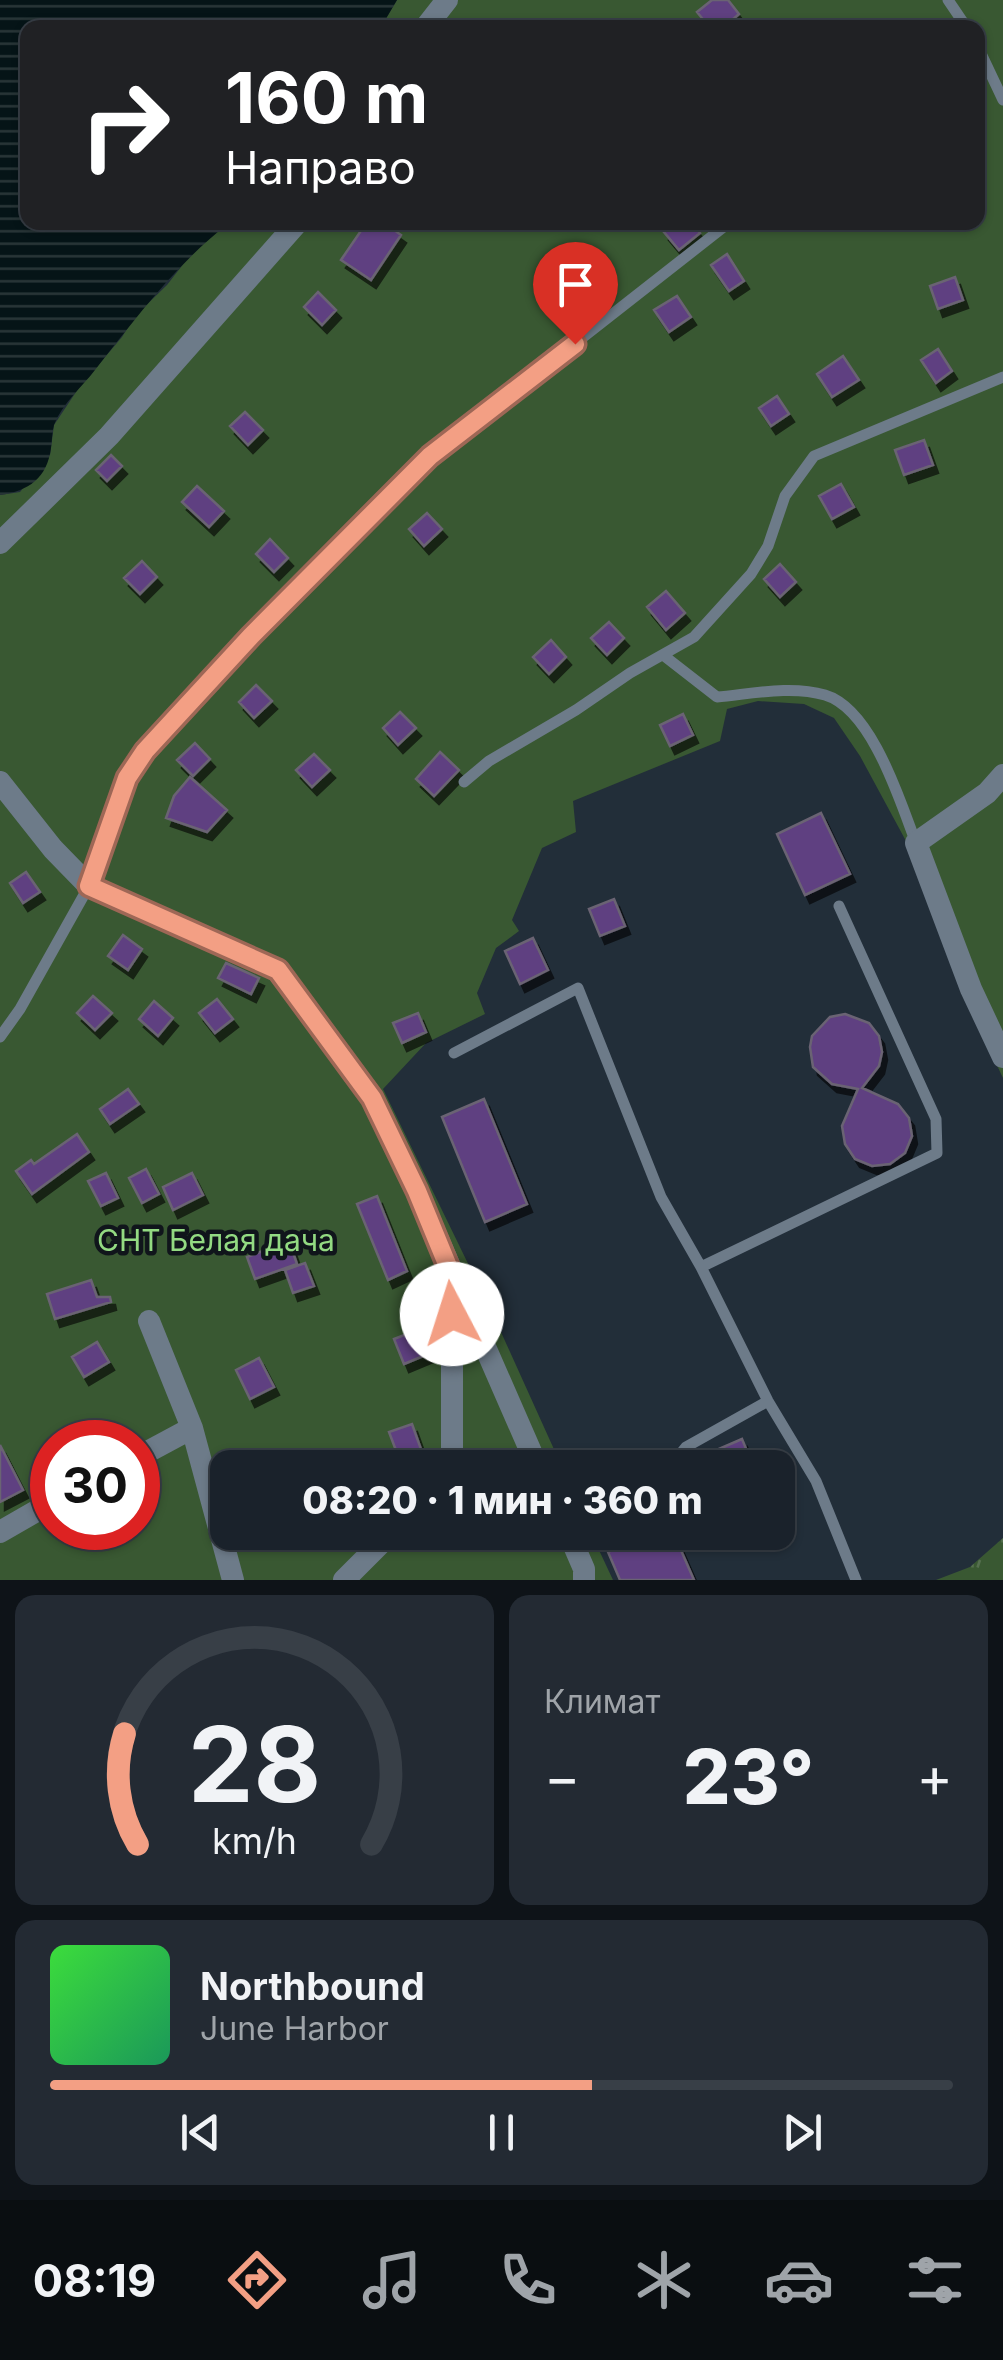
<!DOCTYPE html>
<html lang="ru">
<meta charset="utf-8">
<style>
body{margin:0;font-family:Inter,sans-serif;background:#232a33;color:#f1f3f6;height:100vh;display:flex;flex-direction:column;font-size:38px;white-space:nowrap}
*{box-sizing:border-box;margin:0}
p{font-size:32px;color:#9fa4a9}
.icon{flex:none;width:55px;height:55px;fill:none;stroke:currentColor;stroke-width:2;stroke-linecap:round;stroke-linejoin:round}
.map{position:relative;height:1580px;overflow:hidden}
.sheet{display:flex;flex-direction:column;gap:15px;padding:15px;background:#0e1318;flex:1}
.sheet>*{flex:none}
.top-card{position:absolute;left:20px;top:20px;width:965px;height:210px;border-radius:20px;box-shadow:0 2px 8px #0004,0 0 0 2px #383f47;background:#202124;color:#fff;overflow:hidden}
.speed{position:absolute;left:30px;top:1420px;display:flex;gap:20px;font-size:50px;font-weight:700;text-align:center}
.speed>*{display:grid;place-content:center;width:130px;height:130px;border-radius:50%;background:#1a222b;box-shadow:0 2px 8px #0004,0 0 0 2px #383f47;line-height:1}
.speed .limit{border:15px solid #d22;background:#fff;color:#111}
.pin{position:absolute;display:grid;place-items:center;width:85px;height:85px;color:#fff;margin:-102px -42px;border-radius:50% 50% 50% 0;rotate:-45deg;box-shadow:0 0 10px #0007}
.pin .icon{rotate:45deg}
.me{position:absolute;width:110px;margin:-55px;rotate:355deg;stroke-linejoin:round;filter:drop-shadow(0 0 8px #0008)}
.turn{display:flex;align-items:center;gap:35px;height:210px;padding:0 40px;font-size:45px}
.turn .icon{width:130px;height:130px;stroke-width:2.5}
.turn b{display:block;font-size:70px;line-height:85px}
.big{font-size:75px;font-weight:800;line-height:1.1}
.sheet .widget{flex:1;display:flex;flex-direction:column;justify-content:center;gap:15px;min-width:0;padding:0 35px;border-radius:20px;background:#232a33}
.sheet .dial{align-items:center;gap:0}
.dial svg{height:260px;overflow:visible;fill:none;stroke:#383f47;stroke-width:7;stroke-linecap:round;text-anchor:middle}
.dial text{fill:#f1f3f6;stroke:none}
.song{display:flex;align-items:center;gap:30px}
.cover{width:120px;height:120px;border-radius:15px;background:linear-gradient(135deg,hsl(120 70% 55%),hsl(150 70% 35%))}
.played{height:10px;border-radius:5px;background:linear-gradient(90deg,#f39f84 60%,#383f47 60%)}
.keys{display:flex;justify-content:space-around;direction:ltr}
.heat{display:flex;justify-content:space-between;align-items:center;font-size:55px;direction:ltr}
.sheet .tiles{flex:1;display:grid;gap:15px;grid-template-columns:1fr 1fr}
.widget:last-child{grid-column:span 2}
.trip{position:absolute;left:210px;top:1450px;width:585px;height:100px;border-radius:20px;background:#1a222b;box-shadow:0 2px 8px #0004,0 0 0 2px #383f47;font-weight:800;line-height:100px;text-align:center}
.tab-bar{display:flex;height:160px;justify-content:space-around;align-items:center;background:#0a0e11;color:#9fa4a9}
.tab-bar .icon{width:70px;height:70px}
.tab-bar .on{color:#f39f84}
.tab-bar b{font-size:45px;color:#f1f3f6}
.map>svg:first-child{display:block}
.grass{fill:url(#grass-tufts)}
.green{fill:#395832;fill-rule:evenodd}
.water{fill:url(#water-rules)}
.building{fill:#5f4081;stroke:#6a6373;stroke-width:2.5;filter:url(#shadow)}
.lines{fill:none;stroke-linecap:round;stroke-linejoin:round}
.lane{stroke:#6d7b89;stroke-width:11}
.street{stroke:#6d7b89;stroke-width:22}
.route-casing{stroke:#9e6756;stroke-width:25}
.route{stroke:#f39f84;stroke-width:18}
.labels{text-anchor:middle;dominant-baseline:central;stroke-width:9;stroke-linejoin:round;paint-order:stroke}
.park-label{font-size:30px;fill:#93da82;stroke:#10151b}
</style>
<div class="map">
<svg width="1003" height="1580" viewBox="0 0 1003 1580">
<defs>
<pattern id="grass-tufts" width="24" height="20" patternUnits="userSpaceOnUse" patternTransform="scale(2.5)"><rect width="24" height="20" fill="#395832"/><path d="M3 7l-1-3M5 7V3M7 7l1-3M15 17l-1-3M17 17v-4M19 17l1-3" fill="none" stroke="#556f4f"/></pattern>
<pattern id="water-rules" width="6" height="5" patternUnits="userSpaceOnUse" patternTransform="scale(2.5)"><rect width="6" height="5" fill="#051417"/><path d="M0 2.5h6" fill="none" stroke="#293638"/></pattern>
<filter id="shadow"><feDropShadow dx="5" dy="8" stdDeviation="0" flood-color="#0009"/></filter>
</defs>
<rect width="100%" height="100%" fill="#222e39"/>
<!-- grass -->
<path class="grass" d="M1003 1538V1580H936L970 1567Z"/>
<!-- green -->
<path class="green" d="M397 0H1003V1078L958 983 906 841 860 756 834 718 804 704 758 701 727 709 720 741 573 801 576 832 542 848 512 920 519 931 496 948 477 993 485 1014 426 1043 383 1089 496 1321 562 1467 228 1468V1532L591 1533 613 1580H0V495L20 492 50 455 54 425 78 389 122 337 135 316 167 285 195 249 229 223 978 222V28L381 27ZM52 1442H138V1528H52Z"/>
<!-- water -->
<path class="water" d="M0 0H397L381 27 28 28V222L229 223C177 263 136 318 95 370 82 387 62 404 54 425 52 432 52 441 51 448 47 478 29 491 0 495Z"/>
<!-- building -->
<path class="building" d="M712 0H728L739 14 723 28H710L697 12Z
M367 222H383L401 235 371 280 341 260Z
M675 222H691L700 233 679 250 664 232Z
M727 254 744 281 729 291 711 265Z
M955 277 963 300 938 309 930 286Z
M318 292 336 310 322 325 304 307Z
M677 296 691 317 669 332 654 310Z
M938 349 952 371 936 383 921 360Z
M843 356 859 380 832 397 817 374Z
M777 396 789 414 771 426 759 408Z
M245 412 263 430 248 445 230 426Z
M924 440 933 465 904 475 895 450Z
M111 455 122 466 107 481 96 470Z
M841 484 854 507 832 519 819 496Z
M197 486 224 511 209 527 182 502Z
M427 513 442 529 424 546 409 529Z
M270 539 288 558 274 572 256 554Z
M142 561 157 577 140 594 124 578Z
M780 564 796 582 780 597 764 579Z
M666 591 685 613 666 630 647 607Z
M609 622 624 638 607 655 591 638Z
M551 640 566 657 549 674 533 657Z
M256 685 272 701 254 718 239 702Z
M400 712 416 728 398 745 383 728Z
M683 714 693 735 670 746 660 725Z
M195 743 210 759 193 776 177 760Z
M440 752 459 770 434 796 416 779Z
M314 754 330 770 312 787 296 770Z
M190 777 227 810 207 832 166 818 174 796Z
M821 813 850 874 805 895 777 834Z
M26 872 40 892 23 903 10 883Z
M614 899 625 926 600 936 589 909Z
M123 935 142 949 128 970 108 956Z
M533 938 548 970 520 984 505 951Z
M226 963 259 978 251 994 218 978Z
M93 996 112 1013 95 1030 77 1013Z
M217 999 233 1019 215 1033 199 1013Z
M154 1001 173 1018 158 1036 139 1019Z
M418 1013 426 1032 402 1043 393 1023Z
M845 1014 869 1023 879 1036 882 1052 879 1066 862 1088 898 1104 909 1118 912 1136 905 1153 890 1164 872 1166 855 1159 845 1144 842 1126 858 1089 832 1084 813 1067 810 1047 812 1036 830 1017Z
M128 1089 139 1104 110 1124 100 1109Z
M484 1099 527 1204 485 1222 442 1117Z
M77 1134 89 1152 32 1194 16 1171 31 1160 34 1164Z
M146 1169 159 1194 142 1203 129 1178Z
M106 1173 118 1198 101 1206 88 1181Z
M192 1173 203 1195 173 1210 163 1187Z
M377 1196 407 1271 388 1280 357 1204Z
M289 1241 297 1264 255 1279 247 1257Z
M305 1263 314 1286 293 1293 285 1270Z
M91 1280 97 1297H110L111 1302 55 1319 47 1294Z
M417 1330 428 1354 404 1364 394 1339Z
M97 1342 109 1362 84 1377 72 1357Z
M259 1358 274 1387 250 1399 236 1370Z
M412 1424 422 1452 400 1461 389 1432Z
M742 1439 754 1468H681L684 1464Z
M0 1445 23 1490 0 1502Z
M653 1532H673L694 1580H620L608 1552Z"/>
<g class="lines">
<!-- lane -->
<path class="lane" d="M948 0 967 28
M978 47 1003 100
M663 655 717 697C751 694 791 685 825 695 872 709 900 801 916 843
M464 782 489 761 576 710 630 673 694 637 751 574 768 546 785 496 814 456 1003 377
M0 1037 20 1009 89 886 127 778 145 751 251 636 430 457 730 222
M454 1053 578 988 661 1197 701 1267 768 1401 816 1481 856 1580
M701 1267 937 1153 936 1119 839 906
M669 1468 686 1447 768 1401"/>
<!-- street -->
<path class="street" d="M425 28 447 0
M0 543 109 436 298 222
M1003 775 987 793 916 843 971 989 1003 1057
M0 782 53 849 89 886 278 970 372 1097 417 1191 538 1468
M149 1321 192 1428 233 1580
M138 1457 192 1428
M452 1468V1285
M0 1532 52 1502
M568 1532 584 1569V1580
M344 1580 392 1532"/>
</g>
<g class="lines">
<!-- route casing -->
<g class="route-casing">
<path id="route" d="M452 1314V1276L417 1191 372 1098 278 970 89 886 127 778 145 751 251 636 430 456 575 344"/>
</g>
<!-- route -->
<use href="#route" class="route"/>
</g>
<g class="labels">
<!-- park labels -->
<g class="park-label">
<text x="216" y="1240">СНТ Белая дача</text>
</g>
</g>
</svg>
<div class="speed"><div class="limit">30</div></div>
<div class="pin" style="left:575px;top:344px;background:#d93025"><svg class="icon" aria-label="arrive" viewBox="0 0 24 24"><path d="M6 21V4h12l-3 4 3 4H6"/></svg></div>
<svg class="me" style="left:452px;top:1314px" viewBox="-20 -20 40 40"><circle r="19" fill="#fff"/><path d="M0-13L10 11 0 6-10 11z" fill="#f39f84"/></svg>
<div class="trip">08:20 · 1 мин · 360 m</div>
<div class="top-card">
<div class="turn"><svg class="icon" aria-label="right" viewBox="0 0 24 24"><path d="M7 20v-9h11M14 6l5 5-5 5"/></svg><div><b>160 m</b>Направо</div></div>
</div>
</div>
<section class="sheet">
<div class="tiles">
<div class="widget dial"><svg viewBox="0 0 100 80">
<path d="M14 69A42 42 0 1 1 86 69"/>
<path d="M14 69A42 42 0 0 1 10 35" stroke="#f39f84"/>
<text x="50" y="56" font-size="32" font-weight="700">28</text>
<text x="50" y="72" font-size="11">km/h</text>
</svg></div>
<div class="widget"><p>Климат</p>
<div class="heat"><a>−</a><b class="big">23°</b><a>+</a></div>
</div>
<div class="widget">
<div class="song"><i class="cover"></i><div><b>Northbound</b><p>June Harbor</p></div></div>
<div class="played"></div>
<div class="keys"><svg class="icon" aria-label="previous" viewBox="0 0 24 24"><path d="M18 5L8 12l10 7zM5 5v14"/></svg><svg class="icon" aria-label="pause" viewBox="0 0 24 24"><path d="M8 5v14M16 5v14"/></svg><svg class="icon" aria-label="next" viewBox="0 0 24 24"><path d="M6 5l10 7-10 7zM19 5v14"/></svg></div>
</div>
</div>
</section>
<nav class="tab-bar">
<b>08:19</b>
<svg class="icon on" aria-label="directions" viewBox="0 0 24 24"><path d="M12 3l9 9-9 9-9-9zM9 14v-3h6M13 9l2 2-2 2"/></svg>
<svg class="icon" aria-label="music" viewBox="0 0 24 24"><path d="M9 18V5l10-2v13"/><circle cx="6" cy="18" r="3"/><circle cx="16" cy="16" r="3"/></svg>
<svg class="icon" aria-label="phone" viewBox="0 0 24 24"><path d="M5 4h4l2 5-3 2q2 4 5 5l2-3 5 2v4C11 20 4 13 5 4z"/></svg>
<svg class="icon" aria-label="climate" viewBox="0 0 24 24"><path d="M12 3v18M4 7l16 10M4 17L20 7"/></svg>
<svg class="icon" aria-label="car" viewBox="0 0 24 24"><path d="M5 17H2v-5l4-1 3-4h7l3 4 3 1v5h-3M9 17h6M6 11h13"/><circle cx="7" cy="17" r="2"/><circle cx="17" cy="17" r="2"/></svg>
<svg class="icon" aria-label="filters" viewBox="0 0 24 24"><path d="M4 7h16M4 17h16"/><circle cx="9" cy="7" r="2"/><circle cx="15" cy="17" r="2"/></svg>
</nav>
